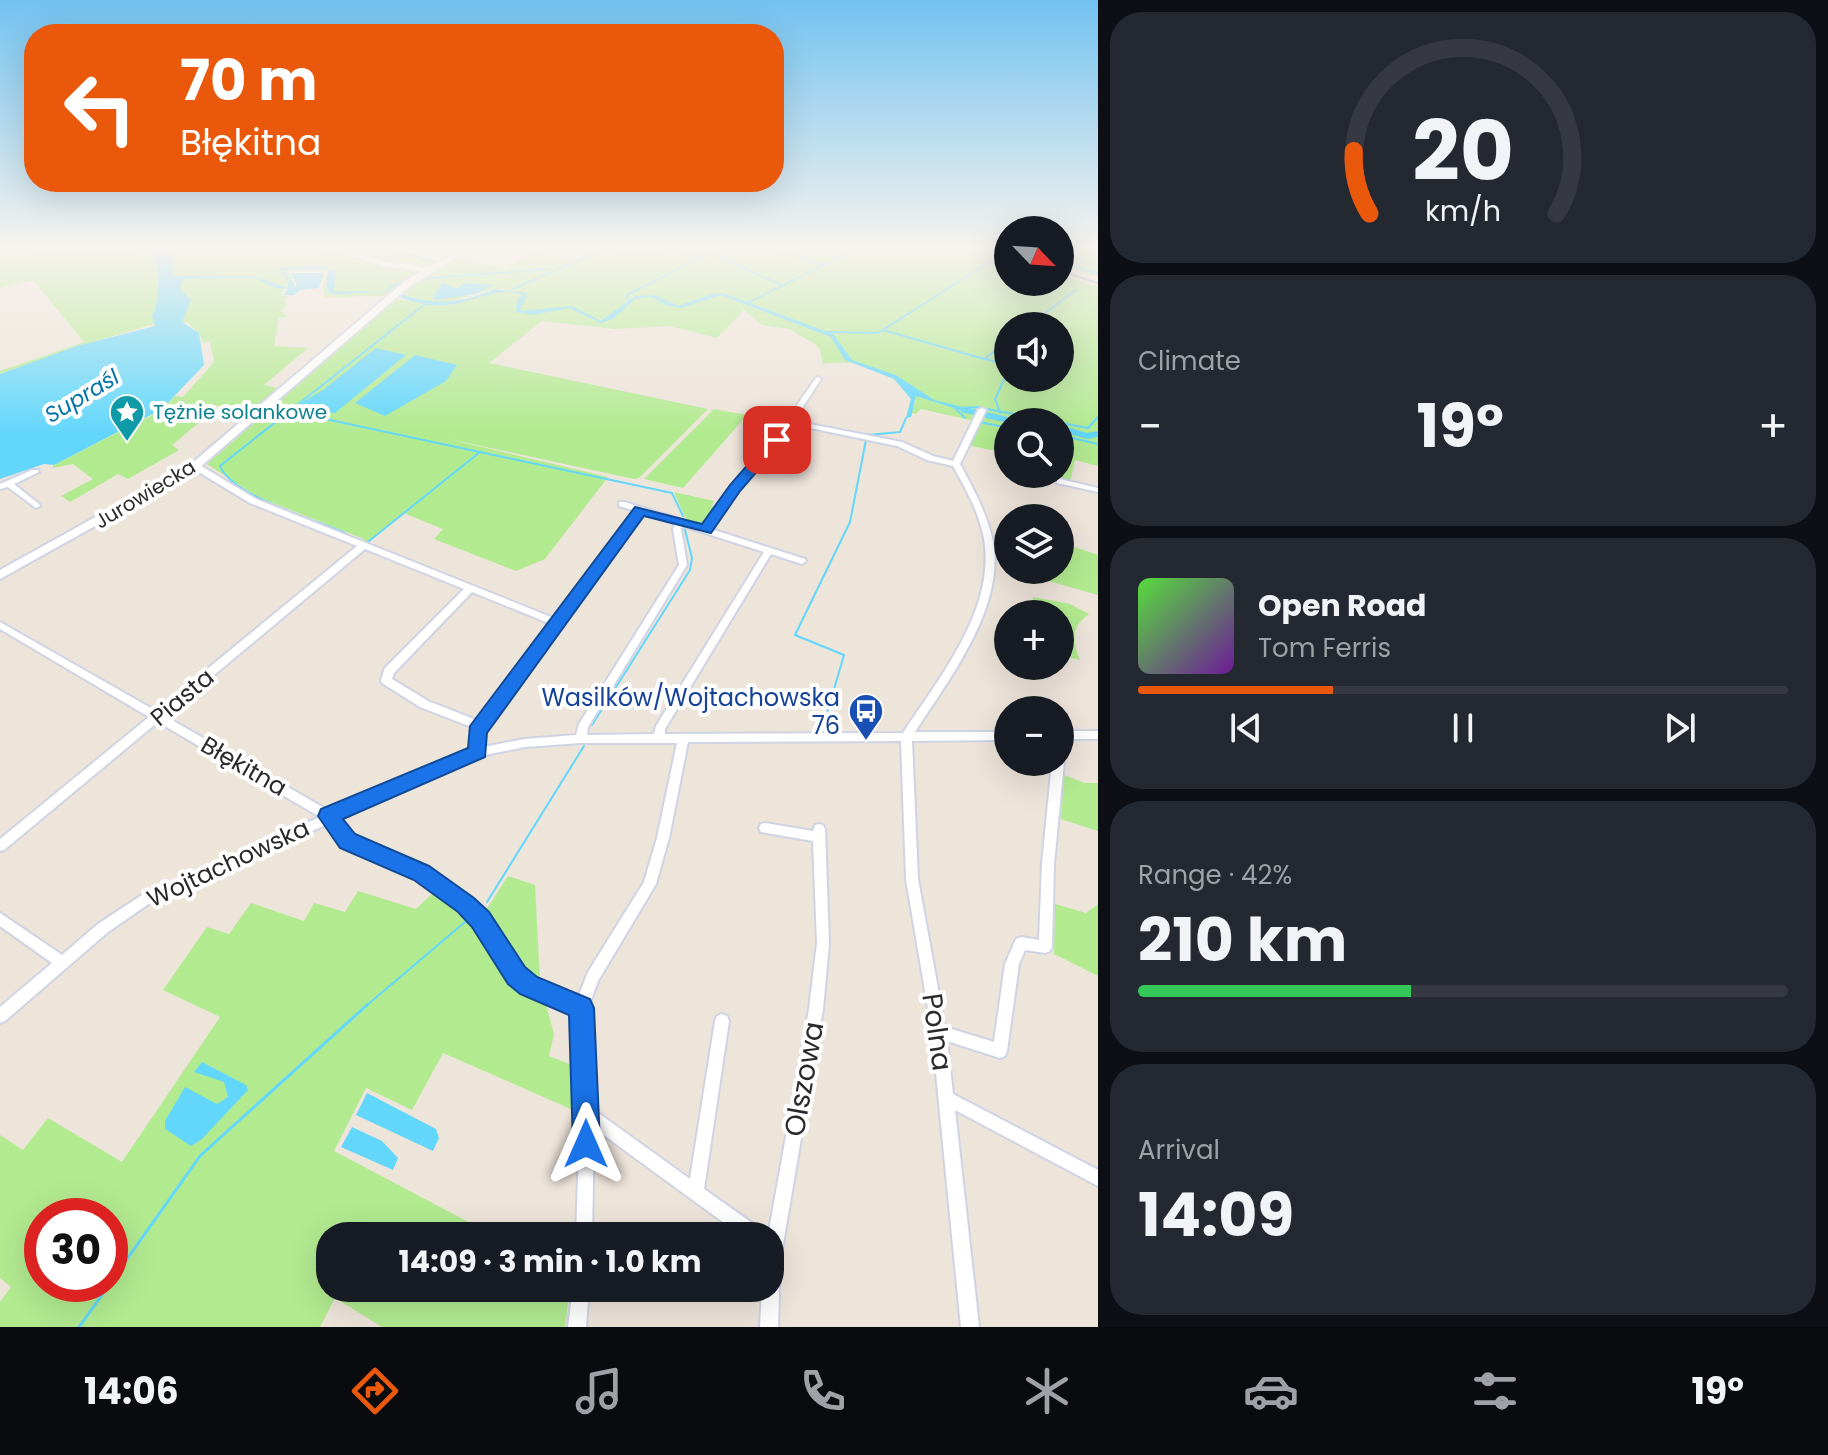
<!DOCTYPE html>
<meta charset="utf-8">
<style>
body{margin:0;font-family:Poppins,sans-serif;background:#242831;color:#f1f3f6;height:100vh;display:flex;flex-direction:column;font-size:30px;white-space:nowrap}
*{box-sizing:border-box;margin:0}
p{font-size:26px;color:#9ea1a6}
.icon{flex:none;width:44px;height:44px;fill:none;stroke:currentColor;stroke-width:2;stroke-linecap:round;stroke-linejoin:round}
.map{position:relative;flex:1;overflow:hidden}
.sheet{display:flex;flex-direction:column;gap:12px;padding:12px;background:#0d0f14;width:730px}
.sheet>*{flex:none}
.banner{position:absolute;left:24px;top:24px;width:760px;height:168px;border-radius:32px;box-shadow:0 8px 32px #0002;background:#ea580c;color:#fff;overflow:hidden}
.needle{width:52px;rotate:115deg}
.controls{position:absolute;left:994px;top:216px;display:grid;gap:16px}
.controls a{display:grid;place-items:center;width:80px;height:80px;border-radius:50%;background:#171b24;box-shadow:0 8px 32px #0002;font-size:40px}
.speed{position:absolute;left:24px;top:1198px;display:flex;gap:16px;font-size:40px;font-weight:700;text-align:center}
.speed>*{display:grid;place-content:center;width:104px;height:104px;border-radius:50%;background:#171b24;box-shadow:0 8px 32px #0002;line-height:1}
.speed .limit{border:12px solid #d22;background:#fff;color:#111}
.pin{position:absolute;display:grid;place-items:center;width:68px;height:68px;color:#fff;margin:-34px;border-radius:16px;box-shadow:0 4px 12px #0006}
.me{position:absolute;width:88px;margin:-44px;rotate:0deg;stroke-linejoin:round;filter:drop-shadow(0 0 6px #0008)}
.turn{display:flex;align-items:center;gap:28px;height:168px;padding:0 24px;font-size:36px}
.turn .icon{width:104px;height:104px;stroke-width:2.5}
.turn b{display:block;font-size:56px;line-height:68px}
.big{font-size:60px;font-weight:700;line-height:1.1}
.sheet .widget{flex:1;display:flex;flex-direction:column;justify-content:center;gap:12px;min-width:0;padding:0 28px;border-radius:32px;background:#242831}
.sheet .dial{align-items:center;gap:0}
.dial svg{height:208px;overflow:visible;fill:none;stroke:#363941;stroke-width:7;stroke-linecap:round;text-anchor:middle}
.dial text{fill:#f1f3f6;stroke:none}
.song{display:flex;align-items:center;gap:24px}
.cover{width:96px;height:96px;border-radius:12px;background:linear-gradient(135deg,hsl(110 70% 55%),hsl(280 70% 35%))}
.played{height:8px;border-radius:4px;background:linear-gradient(90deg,#ea580c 30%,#363941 30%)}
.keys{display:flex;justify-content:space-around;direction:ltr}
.heat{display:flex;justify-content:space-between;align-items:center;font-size:44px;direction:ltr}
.charge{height:12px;border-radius:6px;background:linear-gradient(90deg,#34c759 42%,#363941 0)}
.trip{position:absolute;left:316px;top:1222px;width:468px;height:80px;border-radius:32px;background:#171b24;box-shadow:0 8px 32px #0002;font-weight:700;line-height:80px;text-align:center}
.tabs{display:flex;height:128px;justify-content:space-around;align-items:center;background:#090b0e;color:#9ea1a6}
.tabs .icon{width:56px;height:56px}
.tabs .current{color:#ea580c}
.tabs b{font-size:36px;color:#f1f3f6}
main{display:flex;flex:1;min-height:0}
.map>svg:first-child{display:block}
.green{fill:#b2ea90;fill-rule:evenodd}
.water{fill:#62d7fb}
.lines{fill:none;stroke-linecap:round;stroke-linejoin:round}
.stream-far1{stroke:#62d7fb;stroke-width:2}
.stream{stroke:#62d7fb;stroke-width:3}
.river{fill:#62d7fb;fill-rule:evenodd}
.street-casing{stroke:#cfd4e4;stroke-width:4}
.secondary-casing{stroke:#cfd4e4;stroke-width:4}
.street{fill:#fff;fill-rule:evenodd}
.secondary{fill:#fff;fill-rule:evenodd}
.rail{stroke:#9ca1b6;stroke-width:2}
.route{fill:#1a73e8;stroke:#114b97;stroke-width:2}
.labels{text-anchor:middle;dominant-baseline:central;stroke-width:8;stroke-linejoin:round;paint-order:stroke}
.far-culture-label{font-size:20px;fill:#0d838f;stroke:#fff;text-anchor:start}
.far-street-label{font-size:20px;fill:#2a2a2a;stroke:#fff}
.far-water-label{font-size:22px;font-style:italic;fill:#0073a7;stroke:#fff}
.street-label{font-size:24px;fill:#2a2a2a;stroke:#fff}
.transit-label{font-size:24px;fill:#164399;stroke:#fff;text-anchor:end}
.near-street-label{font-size:28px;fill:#2a2a2a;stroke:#fff}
</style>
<main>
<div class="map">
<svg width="1098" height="1327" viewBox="0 0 1098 1327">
<rect width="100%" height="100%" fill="#ede4da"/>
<!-- green -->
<path class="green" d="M0 248H36V252L150 248C162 264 161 299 152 316L154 324 73 348 0 374V371L84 342 33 280 0 288Z
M166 248H389L437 261 385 296 325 297 323 286 329 271H289L295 286 282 290V296L290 297 284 300 287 305 281 311 289 317 279 318 274 346 308 348 264 385 278 388 250 413 213 405 202 414 207 416 172 445 179 450 128 479 118 474 70 502 61 496 93 479 73 464 52 468 54 465 158 412 175 396 183 397 214 362 210 341 203 343 199 333 187 322 182 323Z
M602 248 709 252 716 248H770L788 254 800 248H973L1008 259V282H1060V275L1098 287V466L1075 460 1070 482 1054 478 1053 474H1060V422H1008V446L1001 452 962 444 974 421 921 409 916 414 911 413 916 400C889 371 864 358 823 364L820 349 815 344 789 329 762 325 744 310 717 338 670 326 615 329 542 321 489 363 708 409 639 478 634 479 444 438 608 477 545 559 516 571 434 539 443 529 404 513 366 543 364 539 258 497 207 464 396 299 450 305 508 289C472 285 444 320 403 292L460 258 505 270 533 252 572 261ZM1008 326H1060V378H1008Z
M1060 248H1098V277L1060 265Z
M714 409 747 415 683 488 644 479Z
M674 492 714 501 711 506 717 508 705 524 686 520Z
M1060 542 1098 555V595L1038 578 1040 570H1060Z
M1033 597 1070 604 1089 614C1071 627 1072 640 1080 660L1060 655V614H1030Z
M1064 775 1085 783H1098V831L1061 819Z
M508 876 535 885 540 982 554 1034 549 1056 577 1067 580 1113 443 1053 412 1110 366 1088 334 1151 495 1236H330V1288H570L565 1327H382L335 1298 320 1327H0V1302L11 1287 0 1278V1135L23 1150 48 1118 122 1162 220 1017 163 990 207 927 229 934 251 903 304 921 314 903 345 912 358 891 416 909 433 893 471 923 488 907ZM42 1216H110V1284H42Z
M1055 904 1086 913 1098 904V976L1054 954Z"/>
<!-- water -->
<path class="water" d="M150 248H168L174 257 172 273 176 276H254L288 288V281L278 268 322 266 336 271 334 291 393 292 330 294 326 284 329 269 282 270 295 285 293 289 297 285 291 273H324L319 288 300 290 294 295H284L288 289 275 288 255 278 183 279 180 289 191 300 182 322 199 333 204 365 162 409 54 465 44 464 0 479V374L77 346 155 326 152 316C160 303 161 262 150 248Z
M442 283 457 289 464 283 494 285 475 294 436 300 432 298Z
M495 289 527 293 520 311 572 306 601 321 635 296 655 295 678 306 715 293 726 294 833 334 852 360 896 375 934 400 978 411 976 415 916 396 911 417 906 418 911 399 894 379 845 360 831 337 721 295 681 308 665 305 652 297 635 299 614 318 601 323 569 308 533 315 516 312 517 300 523 295C499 285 472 303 447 305 431 307 412 302 396 296L400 293C433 307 463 303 495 289Z
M376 348 406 355 335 413 288 411 323 390Z
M415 355 457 365 446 381 385 416 355 403Z
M202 1062 246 1085 248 1090 202 1139 191 1146 165 1129V1121L185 1087 217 1104 228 1097 224 1082 194 1072Z
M367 1093 436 1129 439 1138 433 1151 356 1115Z
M352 1127 382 1141 398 1158 393 1170 341 1147Z"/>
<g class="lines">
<!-- stream-far1 -->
<path class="stream-far1" d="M657 248 709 253 784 286
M773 248 781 251
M787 253 822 265
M410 255 434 262 426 268
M1060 262 1098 274
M826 264 857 248
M402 281 423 270
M513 289 607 248
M387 290 400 282
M402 293 421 279 548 269
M627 301V295L720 248
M747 303 824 265
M1027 326 1030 322 1042 321
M1036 326 1045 320V313L1076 290
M883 330 984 359 1008 341
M827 332 878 333 991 261
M986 359 1000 363
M987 409 1088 428 1098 417
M288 411 672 493 683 516
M1000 413 995 399 1008 371
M965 418 955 408 979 407
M980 422 1008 428
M868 435 900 432 906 418
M1060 435 1098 444
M345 533C315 520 232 496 220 466L425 304
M369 541 480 452
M825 720 844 655 795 635 850 522 866 440
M592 725 690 570 692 558 685 530
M487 902 584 746
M366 1006 472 916"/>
<!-- stream -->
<path class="stream" d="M110 1283 200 1156 368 1004
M79 1327 109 1285"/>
<!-- river -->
<path class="river" d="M965 407 1020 420 1021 422 1008 423 961 412V408Z
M1060 425 1087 433 1098 431V437L1087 439 1060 431Z"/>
<!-- street casing -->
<g class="street-casing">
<path id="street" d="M326 248H336L385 262 430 268 433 270 430 272 385 266Z
M775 248H784L789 251 786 253Z
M818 377 821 379 794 421 902 442 933 456 953 461 978 410 982 408 986 410 960 464C973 488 985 510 992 537 1008 604 949 679 915 732H1008V740L912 741 918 879 945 1027 994 1042 1005 964 1016 939 1021 937 1039 940 1042 864 1052 762H1060V758L1064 762 1054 864 1052 947 1050 951 1045 953 1025 950 1019 964 1007 1051 1005 1056 1000 1058 947 1041 953 1094 1098 1170V1186L955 1110 979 1327H961L932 1032 906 879 901 741 688 742 669 838 656 884 598 981 588 1008 594 1110 690 1179 715 1021 717 1016 722 1014 727 1016 729 1021 704 1189 762 1230 764 1236H742L594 1128 592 1236H576L580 1114 574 1012 537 999 517 984 503 967 475 922 447 897 416 876 354 850 344 842 328 824 150 903 108 932 5 1021 0 1023V1007L52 963 0 926V913L62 955 98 924 142 895 320 817 158 722 4 850 0 851V839L149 717 0 629V622L156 711 357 546 250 503 192 468V464H198L256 499 556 619 636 511 619 506V502H625L704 527 732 486 774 438 816 378ZM791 424 897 446 927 460 953 466C966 489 979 512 984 539 996 609 939 678 903 733L665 734V729L771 554 802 564 806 561 805 559 711 529 738 490 780 442ZM643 513 675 524 673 529 679 565 579 724 576 735 525 739 483 747 482 733ZM683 526 764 552 656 726 654 734 587 735 588 727 687 565 681 529ZM365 549 464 589 385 668 381 680 382 683 420 707 474 728 472 732V750L331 812 165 716ZM472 592 551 624 479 721 428 701 392 679 394 673ZM581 743H677L657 838 644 882 588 972 577 1000 547 989 526 975 513 958 483 914 456 889 424 868 363 842 352 835 338 819 480 756 525 747Z
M32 470H38L39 472 14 484 39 504 40 506 36 508 8 487 0 489V484Z
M1057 479H1060L1098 488V492L1057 483Z
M1060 731H1098V739H1060Z
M765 823 813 831 815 825 819 824 823 825 825 829 829 943 823 1009 780 1262 778 1327H760L762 1288H770V1236H768L809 1009 817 943 813 841 761 832 759 828 761 824Z
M573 1288H589L586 1327H568Z"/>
</g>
<!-- secondary casing -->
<g class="secondary-casing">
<path id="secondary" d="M462 248H472L411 285 199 468 0 579V570L191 464 405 281Z"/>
</g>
<!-- street -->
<use href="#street" class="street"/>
<!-- secondary -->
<use href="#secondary" class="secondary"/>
<!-- rail -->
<path class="rail" d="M985 248 1008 255
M1060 271 1098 283"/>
</g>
<!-- sky -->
<linearGradient id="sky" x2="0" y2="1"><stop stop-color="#72c2f0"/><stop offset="0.57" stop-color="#f7f3ee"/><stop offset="1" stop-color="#f7f3ee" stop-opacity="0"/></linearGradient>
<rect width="1098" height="434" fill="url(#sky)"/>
<!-- route -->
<path class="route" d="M772 437 784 440 740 491 711 533 644 516 487 733 485 757 343 819 355 834 429 866 474 898 489 912 525 967 537 977 590 999 594 1008 600 1144 596 1154 586 1158 577 1154 573 1144 569 1015 520 994 508 984 472 927 458 912 414 880 340 848 318 816 321 809 468 748 470 726 635 507 702 524 730 485Z"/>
<!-- icons -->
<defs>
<g id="sight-pin" transform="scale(1.8)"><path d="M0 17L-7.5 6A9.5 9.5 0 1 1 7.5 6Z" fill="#0f9aa8" stroke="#fff"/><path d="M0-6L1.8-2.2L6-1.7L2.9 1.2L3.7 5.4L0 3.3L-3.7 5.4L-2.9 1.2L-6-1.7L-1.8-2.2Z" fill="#fff"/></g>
<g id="bus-pin" transform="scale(1.8)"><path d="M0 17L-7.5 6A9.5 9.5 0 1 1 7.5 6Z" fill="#1a4fb4" stroke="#fff"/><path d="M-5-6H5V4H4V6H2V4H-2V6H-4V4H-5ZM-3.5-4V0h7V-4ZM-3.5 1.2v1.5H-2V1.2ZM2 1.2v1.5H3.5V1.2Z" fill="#fff"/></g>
</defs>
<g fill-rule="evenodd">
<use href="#sight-pin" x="127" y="412"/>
<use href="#bus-pin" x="866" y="711"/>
</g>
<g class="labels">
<!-- far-culture labels -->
<g class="far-culture-label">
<text x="153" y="412">Tężnie solankowe</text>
</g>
<!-- far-street labels -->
<g class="far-street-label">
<text transform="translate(145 494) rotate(-31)">Jurowiecka</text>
</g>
<!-- far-water labels -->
<g class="far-water-label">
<text transform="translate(82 396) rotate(-31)">Supraśl</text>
</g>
<!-- street labels -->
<g class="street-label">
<text transform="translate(182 697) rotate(-40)">Piasta</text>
<text transform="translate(244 766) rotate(30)">Błękitna</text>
<text transform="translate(228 863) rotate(-25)">Wojtachowska</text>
</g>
<!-- transit labels -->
<g class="transit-label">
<text x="840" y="697">Wasilków/Wojtachowska<tspan x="840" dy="28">76</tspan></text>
</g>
<!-- near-street labels -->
<g class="near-street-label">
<text transform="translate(937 1032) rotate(82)">Polna</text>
<text transform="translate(804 1079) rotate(-80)">Olszowa</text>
</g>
</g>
</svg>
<div class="controls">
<a><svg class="needle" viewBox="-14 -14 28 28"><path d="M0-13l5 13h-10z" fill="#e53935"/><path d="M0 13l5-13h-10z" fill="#9ea1a6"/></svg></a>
<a><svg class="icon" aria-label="sound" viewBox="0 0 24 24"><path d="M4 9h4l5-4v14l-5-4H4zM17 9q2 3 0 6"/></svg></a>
<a><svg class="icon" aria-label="search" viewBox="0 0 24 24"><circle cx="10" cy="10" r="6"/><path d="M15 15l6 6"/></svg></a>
<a><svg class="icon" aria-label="layers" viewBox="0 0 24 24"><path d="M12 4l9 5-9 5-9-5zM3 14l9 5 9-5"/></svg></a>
<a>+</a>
<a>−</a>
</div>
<div class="speed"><div class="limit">30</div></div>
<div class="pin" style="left:777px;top:440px;background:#d93025"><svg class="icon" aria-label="arrive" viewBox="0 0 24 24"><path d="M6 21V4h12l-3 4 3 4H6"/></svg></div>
<svg class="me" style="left:586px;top:1144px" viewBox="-20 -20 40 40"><path d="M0-17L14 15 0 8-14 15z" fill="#1a73e8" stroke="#fff" stroke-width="4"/></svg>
<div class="trip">14:09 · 3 min · 1.0 km</div>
<div class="banner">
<div class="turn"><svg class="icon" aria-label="left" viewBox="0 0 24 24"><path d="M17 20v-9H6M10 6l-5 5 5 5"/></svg><div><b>70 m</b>Błękitna</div></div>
</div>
</div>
<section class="sheet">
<div class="widget dial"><svg viewBox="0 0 100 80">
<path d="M14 69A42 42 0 1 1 86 69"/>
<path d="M14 69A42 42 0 0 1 8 45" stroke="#ea580c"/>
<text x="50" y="56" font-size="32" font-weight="700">20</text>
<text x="50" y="72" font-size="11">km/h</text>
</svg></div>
<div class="widget"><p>Climate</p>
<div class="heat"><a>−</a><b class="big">19°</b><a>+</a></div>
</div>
<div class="widget">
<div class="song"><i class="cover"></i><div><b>Open Road</b><p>Tom Ferris</p></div></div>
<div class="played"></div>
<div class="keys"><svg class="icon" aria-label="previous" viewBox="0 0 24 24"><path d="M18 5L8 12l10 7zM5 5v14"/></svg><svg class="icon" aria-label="pause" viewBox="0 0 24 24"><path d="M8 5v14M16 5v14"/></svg><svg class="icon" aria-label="next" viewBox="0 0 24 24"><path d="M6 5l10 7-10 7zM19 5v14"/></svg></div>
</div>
<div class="widget"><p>Range · 42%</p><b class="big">210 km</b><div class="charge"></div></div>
<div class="widget"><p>Arrival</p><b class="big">14:09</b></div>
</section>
</main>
<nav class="tabs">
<b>14:06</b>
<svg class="icon current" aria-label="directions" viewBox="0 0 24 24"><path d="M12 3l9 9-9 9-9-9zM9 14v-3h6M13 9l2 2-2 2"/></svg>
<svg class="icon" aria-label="music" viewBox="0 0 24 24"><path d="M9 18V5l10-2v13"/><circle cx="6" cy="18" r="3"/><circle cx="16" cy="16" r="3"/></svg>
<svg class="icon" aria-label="phone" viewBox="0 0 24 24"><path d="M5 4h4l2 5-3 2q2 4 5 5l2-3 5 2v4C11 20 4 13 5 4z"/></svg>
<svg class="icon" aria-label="climate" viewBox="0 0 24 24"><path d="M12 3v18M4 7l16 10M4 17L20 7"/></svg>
<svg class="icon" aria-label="car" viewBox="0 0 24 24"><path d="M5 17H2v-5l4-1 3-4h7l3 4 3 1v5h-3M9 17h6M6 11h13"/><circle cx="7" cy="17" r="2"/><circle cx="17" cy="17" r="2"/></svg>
<svg class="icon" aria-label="filters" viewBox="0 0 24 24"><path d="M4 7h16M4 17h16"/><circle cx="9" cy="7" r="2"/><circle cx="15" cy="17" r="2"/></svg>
<b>19°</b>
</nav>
